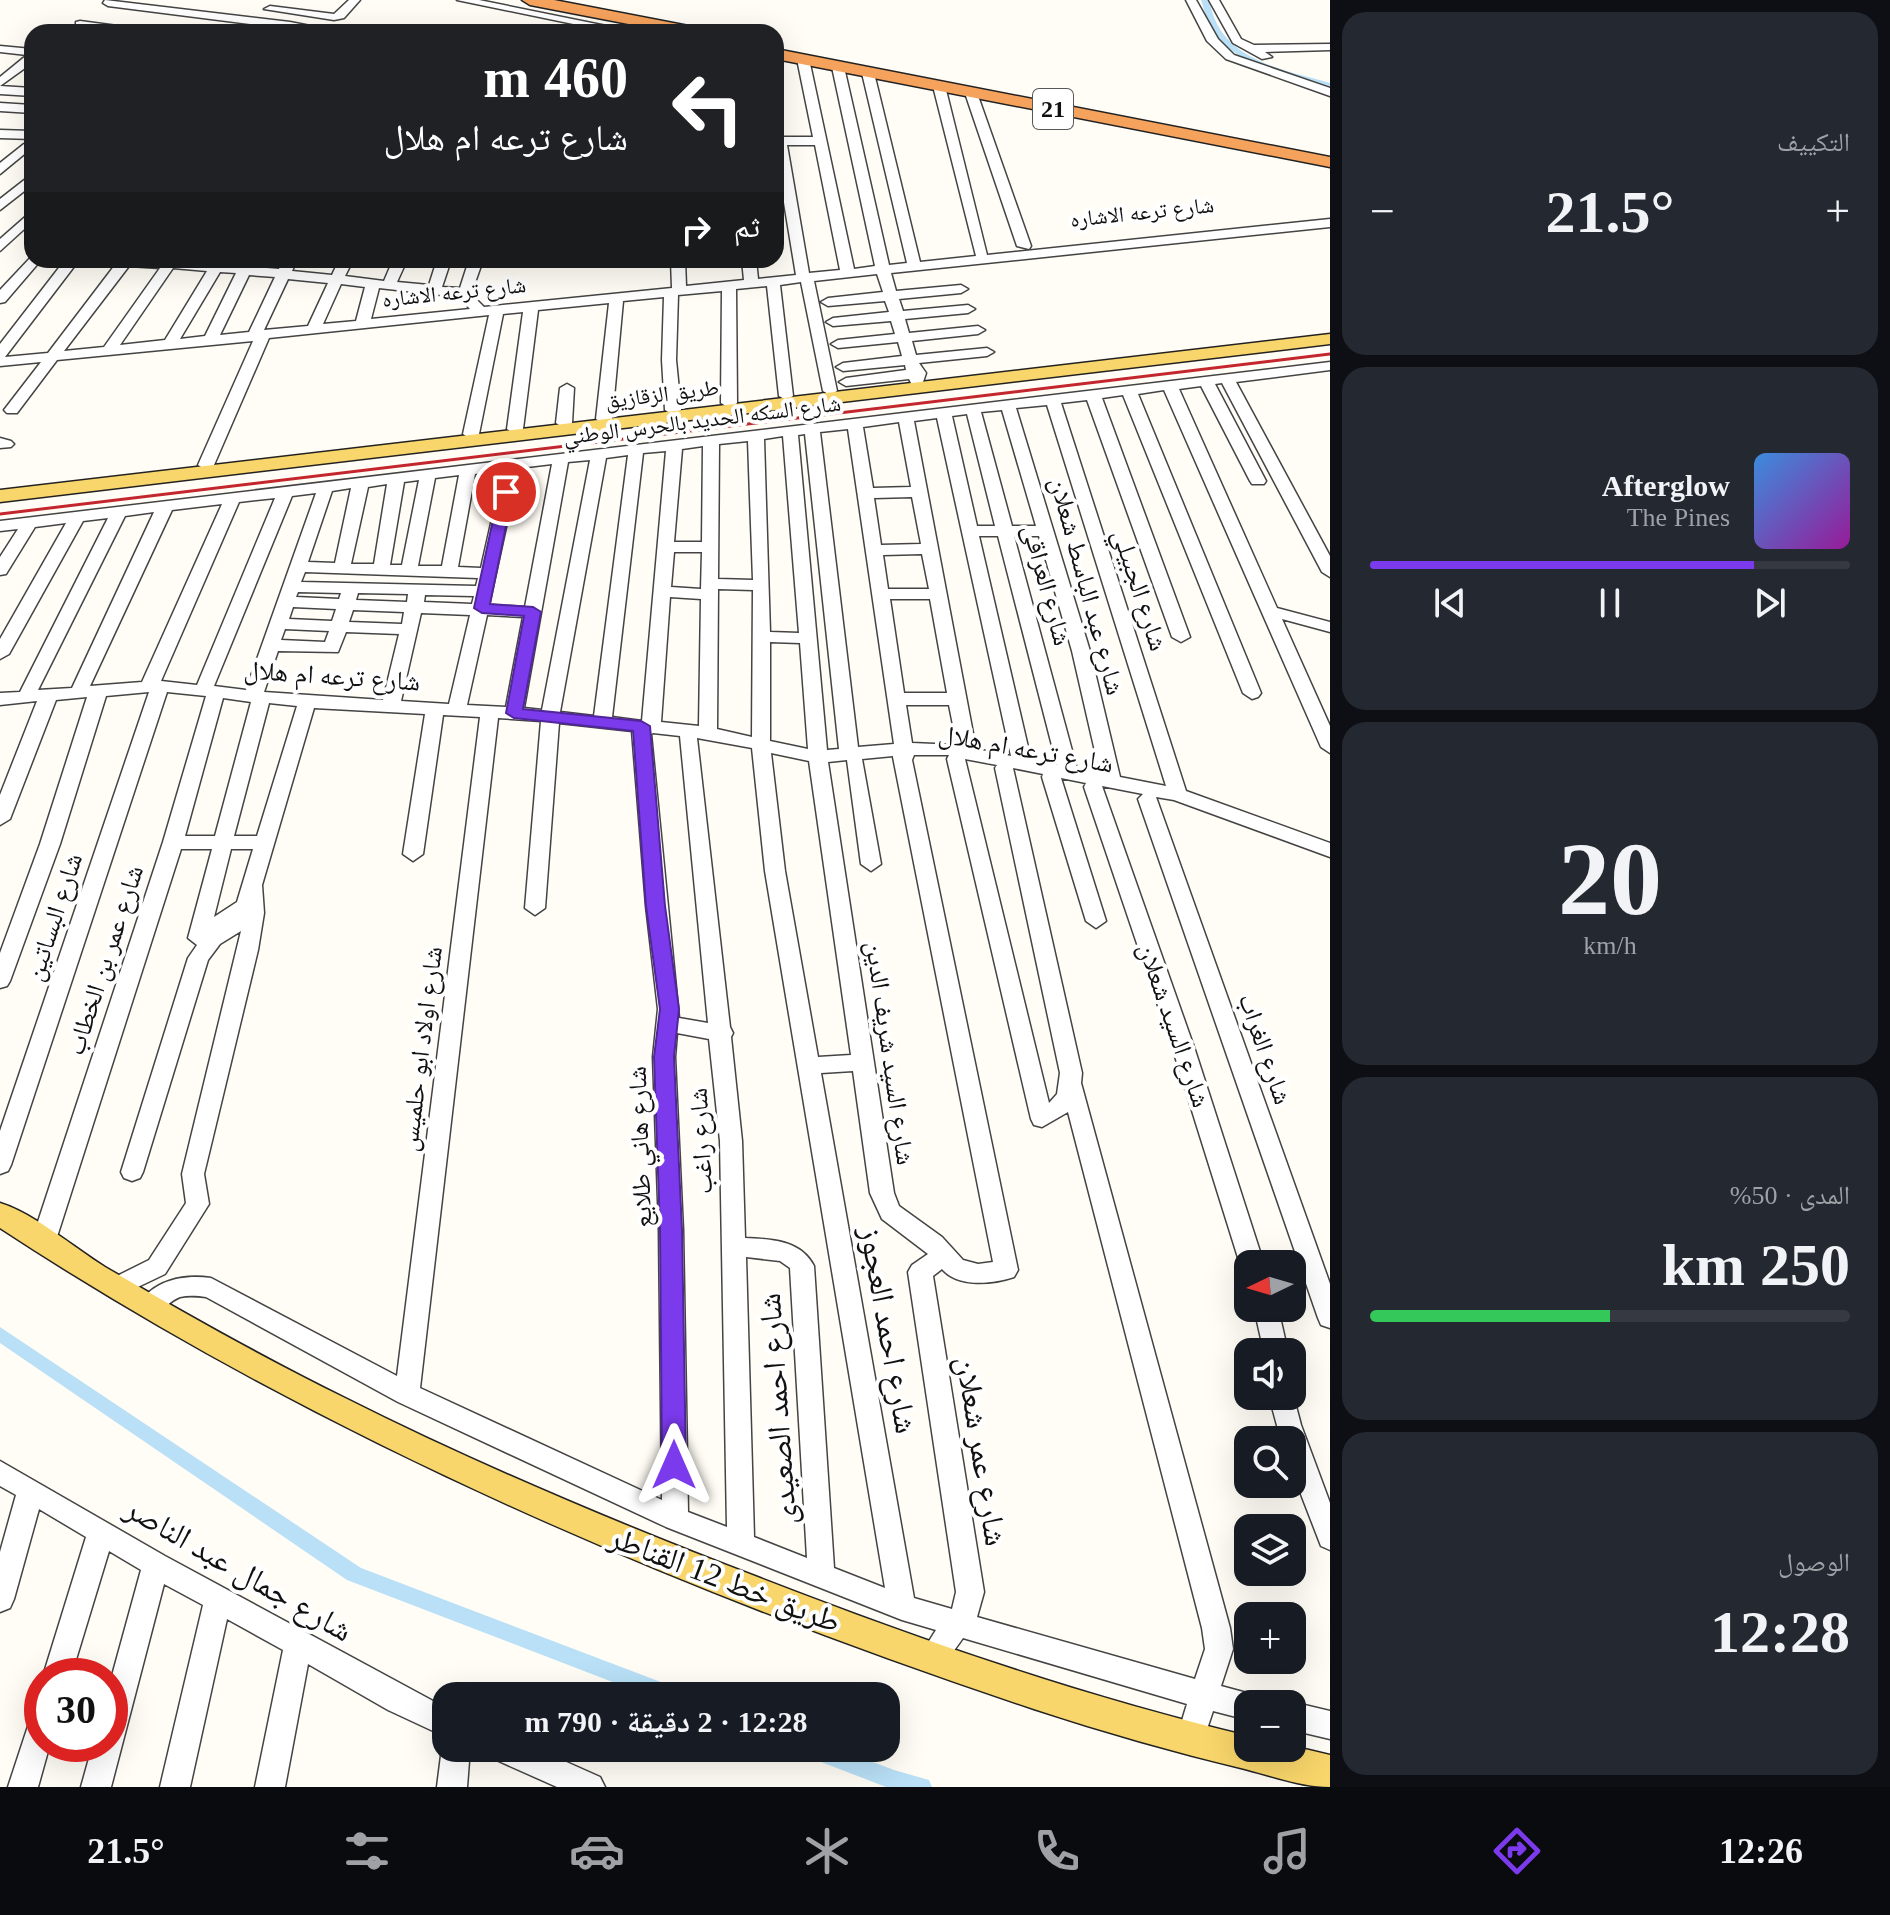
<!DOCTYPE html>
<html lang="ar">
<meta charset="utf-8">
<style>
body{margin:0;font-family:"Times New Roman","Noto Naskh Arabic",serif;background:#242831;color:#f1f3f6;direction:rtl;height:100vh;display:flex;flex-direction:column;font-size:30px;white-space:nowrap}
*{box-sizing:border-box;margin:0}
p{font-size:26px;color:#9ea1a6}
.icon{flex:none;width:44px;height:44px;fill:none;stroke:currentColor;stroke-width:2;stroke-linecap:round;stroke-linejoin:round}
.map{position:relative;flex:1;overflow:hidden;direction:ltr}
.drawer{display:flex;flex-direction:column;gap:12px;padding:12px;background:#0d0f14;width:560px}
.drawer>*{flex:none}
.top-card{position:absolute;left:24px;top:24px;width:760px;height:244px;border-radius:24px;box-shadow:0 8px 32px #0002;direction:rtl;background:#202124;color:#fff;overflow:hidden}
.needle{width:52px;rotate:265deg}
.controls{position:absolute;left:1234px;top:1250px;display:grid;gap:16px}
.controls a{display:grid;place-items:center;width:72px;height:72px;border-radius:16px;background:#171b24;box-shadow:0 8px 32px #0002;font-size:40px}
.speed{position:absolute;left:24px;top:1658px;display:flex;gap:16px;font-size:40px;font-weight:700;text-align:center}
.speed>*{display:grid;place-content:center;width:104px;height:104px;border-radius:50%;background:#171b24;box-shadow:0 8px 32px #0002;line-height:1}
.speed .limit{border:12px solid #d22;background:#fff;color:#111}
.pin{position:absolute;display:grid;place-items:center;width:68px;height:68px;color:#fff;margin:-34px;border:4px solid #fff;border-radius:50%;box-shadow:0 2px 8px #0007}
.me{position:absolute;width:88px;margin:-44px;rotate:0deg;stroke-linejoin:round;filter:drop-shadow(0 0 6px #0008)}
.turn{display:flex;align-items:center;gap:28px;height:168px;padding:0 24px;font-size:36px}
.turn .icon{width:104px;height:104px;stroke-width:2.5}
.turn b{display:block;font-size:56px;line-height:68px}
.then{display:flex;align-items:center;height:76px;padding:0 24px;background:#0003;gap:16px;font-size:30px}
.big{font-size:60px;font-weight:700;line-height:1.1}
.drawer .card{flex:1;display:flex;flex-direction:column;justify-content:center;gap:12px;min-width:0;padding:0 28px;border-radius:24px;background:#242831}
.drawer .dial{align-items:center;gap:0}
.dial b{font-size:104px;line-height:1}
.song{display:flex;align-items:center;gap:24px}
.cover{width:96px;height:96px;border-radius:12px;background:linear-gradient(135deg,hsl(210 70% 55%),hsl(300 70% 35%))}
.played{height:8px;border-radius:4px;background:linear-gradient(90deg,#7c3aed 80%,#363941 80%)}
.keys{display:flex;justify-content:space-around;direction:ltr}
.heat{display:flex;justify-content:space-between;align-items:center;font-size:44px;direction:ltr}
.charge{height:12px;border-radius:6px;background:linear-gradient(90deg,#34c759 50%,#363941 0)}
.trip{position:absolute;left:432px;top:1682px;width:468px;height:80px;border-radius:24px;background:#171b24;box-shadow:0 8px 32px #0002;font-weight:700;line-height:80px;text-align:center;direction:rtl}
.menu{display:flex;height:128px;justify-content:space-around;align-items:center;background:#090b0e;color:#9ea1a6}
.menu .icon{width:56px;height:56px}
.menu .on{color:#7c3aed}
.menu b{font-size:36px;color:#f1f3f6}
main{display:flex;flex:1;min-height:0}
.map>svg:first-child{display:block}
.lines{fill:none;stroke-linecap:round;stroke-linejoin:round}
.canal{fill:#b9e0f7;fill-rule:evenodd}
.minor-casing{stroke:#444;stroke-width:3}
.major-casing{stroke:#222;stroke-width:3}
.highway-casing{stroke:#222;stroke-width:3}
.minor{fill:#fff;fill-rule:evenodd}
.major{fill:#f9d66b;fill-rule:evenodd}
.highway{fill:#f5a25d;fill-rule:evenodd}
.rail{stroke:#c4262e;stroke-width:3}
.route{fill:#7c3aed;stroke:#51269a;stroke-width:2}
.labels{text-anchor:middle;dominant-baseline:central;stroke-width:8;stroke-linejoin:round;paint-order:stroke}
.far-street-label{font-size:22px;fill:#111;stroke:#fff}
.shield{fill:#fff;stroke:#585858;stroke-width:2}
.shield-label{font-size:24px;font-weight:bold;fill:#111}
.street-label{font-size:26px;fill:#111;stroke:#fff}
.near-street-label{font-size:32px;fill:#111;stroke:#fff}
</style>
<main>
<section class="drawer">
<div class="card"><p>التكييف</p>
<div class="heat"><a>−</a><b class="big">21.5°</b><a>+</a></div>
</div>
<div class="card">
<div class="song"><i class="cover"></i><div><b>Afterglow</b><p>The Pines</p></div></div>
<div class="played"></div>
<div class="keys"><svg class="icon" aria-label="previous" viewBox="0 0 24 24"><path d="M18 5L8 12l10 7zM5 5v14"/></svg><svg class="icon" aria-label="pause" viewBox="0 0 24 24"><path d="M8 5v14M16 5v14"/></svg><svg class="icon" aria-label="next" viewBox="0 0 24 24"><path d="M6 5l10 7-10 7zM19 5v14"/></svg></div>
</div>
<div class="card dial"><b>20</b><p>km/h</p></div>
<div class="card"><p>المدى · 50%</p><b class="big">250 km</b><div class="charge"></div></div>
<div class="card"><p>الوصول</p><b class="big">12:28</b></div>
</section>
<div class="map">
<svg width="1330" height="1787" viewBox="0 0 1330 1787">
<rect width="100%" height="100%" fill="#fffdf5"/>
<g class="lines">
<!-- canal -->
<path class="canal" d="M1201 0H1209C1211 8 1213 16 1217 24 1237 63 1292 72 1330 83V88C1289 77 1231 66 1209 24 1205 17 1204 8 1201 0Z
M0 1327 361 1568 674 1687 681 1689 684 1696H649L347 1580 0 1343Z
M800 1748H836L894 1770 929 1780 932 1787H886L803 1755Z"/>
<!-- minor casing -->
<g class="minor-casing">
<path id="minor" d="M105 0 290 22 331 30 313 32 108 6 103 3Z
M349 0H360L344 18 334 20 264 9 270 6 334 14Z
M457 0H479L636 32H612Z
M1186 0H1196L1218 39 1234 55 1330 88V96L1226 59 1207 41Z
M1209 0H1219L1241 39 1254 45 1330 44V50L1265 52 1272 57 1262 59 1233 43Z
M80 21 140 29 146 32H115L76 26V22Z
M0 46 32 49V63L0 86 32 88V96L0 94V77L27 55 0 52Z
M803 56 809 59 854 269 875 266 832 67 838 64 844 67 889 265 907 263 862 73 868 70 874 73 920 262 976 256 933 86 939 82 945 86 987 255 1330 219V227L891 273 896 291 961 285 968 289 961 293 899 299 903 311 968 305 975 309 968 313 905 319 909 333 978 326 985 330 978 334 912 341 916 355 987 348 994 352 987 356 919 363 926 373 922 385H912L909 379 846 386 839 382 846 378 906 370 905 365 843 371 836 367 843 363 902 356 898 342 838 348 831 344 838 340 895 334 891 321 833 326 826 322 833 318 889 312 885 301 828 306 821 302 828 298 883 292 877 274 814 281 837 391 830 395 823 391 801 282 780 285 793 396 786 400 779 396 767 286 736 289 737 403 729 408 721 403 722 291 678 295 676 360 681 410 673 415 665 410 662 360 664 297 623 301 612 419 604 424 596 419 609 303 538 310 523 429 515 434 507 429 523 312 503 314 479 434 471 439 463 434 489 315 269 338 214 465 206 470 198 465 253 341 57 360 17 413H7L4 410 41 362 0 366V344L65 260H79L5 357 48 353 115 265 98 260H170L279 269 283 260H297L292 271 332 275 339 260H353L345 276 384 281 393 260H407L397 282 429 285 437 260H451L442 287 460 288 469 260H483L471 294 484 307 672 288 671 260H685L686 286 744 280 742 260H756L758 279 796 275 776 154V137H813L797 59ZM787 145H815L840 270 809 273ZM129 266 160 268 104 347 64 351ZM173 268 207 271 165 340 120 345ZM220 272 236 273 205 336 180 339ZM249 275 275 277 249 332 220 335ZM288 279 328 283 308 326 264 330ZM341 284 365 287 356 321 323 324ZM379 288 459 297 470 309 371 319Z
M971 89 977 93 1031 246 1029 249 1017 246 965 93Z
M0 103 32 105V113L0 111Z
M0 130 32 131V139L0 138Z
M24 144 30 148 28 151 0 174V163Z
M32 174V185L0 210V199Z
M32 211V222L0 251V239Z
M32 256V260H41L5 302 0 303V290Z
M1330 362V370L1236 382 1330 556V577L1322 572 1222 383 1215 384 1266 481 1264 484H1252L1250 481 1201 386 1179 389 1277 608 1330 622V632L1282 619 1330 726V753L1321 747 1164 390 1138 394 1261 693 1258 697 1252 699 1243 693 1123 395 1102 398 1190 637 1181 642 1172 637 1087 400 1061 403 1186 791 1330 843V857L1174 800 1156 797 1330 1284V1328L1321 1325 1318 1318 1138 799 1143 794 1102 786 1195 1050 1264 1264H1248V1272L1240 1264 1173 1050 1084 787 1086 783 1061 778 1106 921 1096 928 1086 921 1042 777 1043 774 1013 768 1082 1073 1081 1083 1230 1628 1233 1649 1221 1686 1258 1696 1261 1704H1248V1720L1213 1711 1201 1747 1191 1751 1181 1747 1177 1737 1187 1704 963 1638 943 1666 933 1670 923 1666 919 1657 936 1630 902 1620 666 1527 398 1402 206 1297C198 1296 189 1295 180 1297 164 1303 160 1320 141 1314L138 1307C151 1280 184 1274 211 1278L397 1376 480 717 443 715 423 854 413 861 403 854 425 714 314 708 262 885 264 913 258 950 204 1174 209 1204 165 1274 117 1297 109 1294 105 1287 109 1280 149 1260 186 1203 182 1174 241 931 220 944 208 960 143 1172 140 1178 132 1181 124 1178 121 1172 188 958 197 945 188 938 212 849H181L55 1243 51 1250 43 1252 35 1250 31 1243 163 842 206 696 167 692 11 1165 8 1171 0 1174V1131L149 692 106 696 60 844 10 981 7 986 0 988V953L40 844 87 697 56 700 10 819 0 825V795L37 701 0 705V693L20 692 108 518 83 521 9 654 0 659V639L66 523 35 527 6 574 0 575V557L18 529 0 531V521ZM1047 405 1166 786 1120 777 1090 651 1016 408ZM1002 410 1036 526H1012L981 412ZM967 414 995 526H977L952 416ZM937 418 1011 756 976 749 914 421ZM899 422 911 487 873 488 863 427ZM848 429 894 744 858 747 820 432ZM805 434 839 749 827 750 798 435ZM783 436 799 633 770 632 764 439ZM748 441 753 580 718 579 719 444ZM703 446 702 542H674L682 449ZM666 451 642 721 612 717 643 453ZM628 455 594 716 560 712 606 458ZM590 460 542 710 524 708 568 462ZM552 464 525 607 489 605 519 468ZM503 470 481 568 458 567 475 474ZM459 475 442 566H418L435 478ZM419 480 402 565H390L404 482ZM387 484 374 564H351L368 487ZM351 488 335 563 308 562 332 491ZM316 493 246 690 214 686 292 496ZM912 497 921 544 881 545 874 498ZM275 498 197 685 161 681 239 502ZM222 504 142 682 90 686 172 510ZM154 512 72 688 38 690 125 516ZM979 536H998L1057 765 1031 760ZM1014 536H1039L1072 651 1100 773 1077 769ZM674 552H702L701 589 671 587ZM922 554 929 589H888L883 555ZM305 572 478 578 476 586 301 582ZM718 589 753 590 752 737 717 729ZM298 592 341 593 339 599 296 597ZM358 593 408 594 407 602 356 600ZM425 595 474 596 472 604 424 602ZM670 597 701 599 699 726 661 722ZM890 599H930L947 693H904ZM293 607 336 609 332 621 289 619ZM353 610 404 612 402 624 349 622ZM421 613 470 615 449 704 401 701ZM487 615 523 617 506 707 467 705ZM285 629 329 631 325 642 281 640ZM346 632 399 634 383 700 264 692 278 651 338 652ZM770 642 800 643 808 749 770 741ZM223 698 251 702 215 836H185ZM269 703 297 706 257 836H234ZM906 705H949L957 745 912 743ZM498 718 541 721 525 908 535 915 545 908 559 723 632 731 646 906 658 1009 653 1057 659 1230 662 1500 420 1388ZM653 733 680 736 708 1023 679 1018 651 734ZM697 738 752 748 765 871 885 1588 834 1568 814 1266C801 1240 771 1239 745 1238L742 1141 731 1037 733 1033 730 1027ZM771 753 809 761 851 1055 818 1057 785 871ZM914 755H949L947 759 1031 1119 1034 1125 1042 1127 1068 1112 1202 1628 1205 1649 1195 1679 977 1617 984 1592 933 1276 942 1269C958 1288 993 1284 1014 1277L1018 1270 912 760ZM893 756V757L993 1262 978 1264 963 1260 942 1237 899 1206 894 1193 828 762 847 760 861 864 871 871 881 864 862 759ZM965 759 997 765 995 768 1060 1073 1057 1094 1049 1103ZM231 849H253L237 902 214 917ZM677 1033 709 1039 720 1141 727 1527 688 1512 683 1230 675 1057ZM853 1071 870 1193 882 1219 928 1254 912 1265 908 1272 956 1592 952 1609 914 1598 821 1073ZM746 1257 780 1261 790 1268 807 1558 754 1537Z
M567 384 574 388 572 423 564 428 556 423 560 388Z
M0 438 11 441 14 444 11 447 0 448Z
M1254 1308H1278L1288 1352H1264Z
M1292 1391 1301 1425 1330 1503V1550L1321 1546 1292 1471V1440H1281L1269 1396H1292Z
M0 1461 165 1556 446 1708V1737L388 1710 308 1664 285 1787H255L283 1650 227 1619 190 1787H160L203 1605 164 1584 111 1787H81L93 1744H110V1683L141 1570 109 1551 71 1676H43L86 1537 39 1509 14 1599 10 1608 0 1612V1552L16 1495 0 1486Z
M1292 1702 1330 1711V1739L1292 1730V1704H1288Z
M42 1710V1744H50L38 1787H8L32 1714Z
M446 1738V1748H470L467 1787H437L442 1748Z
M488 1748H535L600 1777 605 1787H557L492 1758Z"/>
</g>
<!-- major casing -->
<g class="major-casing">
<path id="major" d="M1330 334V344L0 502V490Z
M0 1203C35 1214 73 1247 105 1267 184 1313 263 1358 345 1398 480 1466 619 1524 760 1578 920 1640 1081 1696 1248 1736V1748L1292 1746 1330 1755V1787C1302 1787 1272 1776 1245 1769 1174 1752 1104 1732 1034 1709 676 1590 317 1436 0 1228Z"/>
</g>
<!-- highway casing -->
<g class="highway-casing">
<path id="highway" d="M522 0H554L694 27 702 32H670L530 5Z
M776 49 1330 157V167L776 59Z"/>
</g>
<!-- minor -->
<use href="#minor" class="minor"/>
<!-- major -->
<use href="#major" class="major"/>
<!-- highway -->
<use href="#highway" class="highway"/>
<!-- rail -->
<path class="rail" d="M0 514 1330 354"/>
</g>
<!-- route -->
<path class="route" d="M506 488 513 492 490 604 533 607 541 612 523 709 641 721 650 726 665 906 679 1009 674 1057 682 1230 686 1465 683 1472 674 1475 666 1472 662 1465 660 1230 654 1057 660 1009 646 906 633 731 514 718 506 713 524 616 482 613 474 608 499 492Z"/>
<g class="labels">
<!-- far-street labels -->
<g class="far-street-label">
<text transform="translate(1142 212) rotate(-6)">شارع ترعه الاشاره</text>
<text transform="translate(454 292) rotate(-6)">شارع ترعه الاشاره</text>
<text transform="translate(662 394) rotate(-7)">طريق الزقازيق</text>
<text transform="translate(702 420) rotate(-7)">شارع السكه الحديد بالحرس الوطني</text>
</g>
<!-- shield labels -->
<rect class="shield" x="1033" y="89" width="40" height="40" rx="6"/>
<g class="shield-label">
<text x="1053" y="109">21</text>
</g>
<!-- street labels -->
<g class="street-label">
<text transform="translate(1047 585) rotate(75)">شارع العراقى</text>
<text transform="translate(1087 586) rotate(75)">شارع عبد الباسط شعلان</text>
<text transform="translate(1140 590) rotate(72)">شارع الجبيلي</text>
<text transform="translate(332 676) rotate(4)">شارع ترعه ام هلال</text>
<text transform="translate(1026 749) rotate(10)">شارع ترعه ام هلال</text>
<text transform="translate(54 917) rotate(-72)">شارع البساتين</text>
<text transform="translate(105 960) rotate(-72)">شارع عمر بن الخطاب</text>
<text transform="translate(1174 1025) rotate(71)">شارع السيد شعلان</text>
<text transform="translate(421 1049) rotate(-83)">شارع اولاد ابو حلميس</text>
<text transform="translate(1265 1049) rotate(71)">شارع الغراب</text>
<text transform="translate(890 1053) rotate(82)">شارع السيد شريف الدين</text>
<text transform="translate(701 1141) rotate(-93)">شارع راغب</text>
<text transform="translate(640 1147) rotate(-92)">شارع هاني طلايع</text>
</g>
<!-- near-street labels -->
<g class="near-street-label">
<text transform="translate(889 1330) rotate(80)">شارع احمد العجوز</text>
<text transform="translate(777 1409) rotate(-94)">شارع احمد الصعيدى</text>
<text transform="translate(982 1451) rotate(81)">شارع عمر شعلان</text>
<text transform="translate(239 1569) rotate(30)">شارع جمال عبد الناصر</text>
<text transform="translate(725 1579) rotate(21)">طريق خط 12 القناطر</text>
</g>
</g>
</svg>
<div class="controls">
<a><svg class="needle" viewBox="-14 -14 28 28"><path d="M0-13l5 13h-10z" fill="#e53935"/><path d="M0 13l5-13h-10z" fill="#9ea1a6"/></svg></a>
<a><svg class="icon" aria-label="sound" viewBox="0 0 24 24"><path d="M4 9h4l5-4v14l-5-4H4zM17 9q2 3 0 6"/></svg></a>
<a><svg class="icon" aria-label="search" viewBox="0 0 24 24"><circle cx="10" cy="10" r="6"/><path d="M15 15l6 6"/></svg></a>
<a><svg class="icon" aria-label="layers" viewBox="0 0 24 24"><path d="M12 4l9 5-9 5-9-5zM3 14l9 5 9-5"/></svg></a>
<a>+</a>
<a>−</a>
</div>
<div class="speed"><div class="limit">30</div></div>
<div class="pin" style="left:506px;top:492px;background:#d93025"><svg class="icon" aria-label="arrive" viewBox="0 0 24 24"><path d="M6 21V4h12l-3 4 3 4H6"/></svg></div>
<svg class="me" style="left:674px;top:1465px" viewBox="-20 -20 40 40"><path d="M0-17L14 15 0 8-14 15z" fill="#7c3aed" stroke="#fff" stroke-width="4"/></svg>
<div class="trip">12:28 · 2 دقيقة · 790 m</div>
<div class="top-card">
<div class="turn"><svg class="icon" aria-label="left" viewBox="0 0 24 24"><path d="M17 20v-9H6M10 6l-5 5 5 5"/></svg><div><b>460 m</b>شارع ترعه ام هلال</div></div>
<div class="then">ثم<svg class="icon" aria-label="right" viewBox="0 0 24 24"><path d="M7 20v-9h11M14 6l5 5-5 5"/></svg></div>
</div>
</div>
</main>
<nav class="menu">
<b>12:26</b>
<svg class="icon on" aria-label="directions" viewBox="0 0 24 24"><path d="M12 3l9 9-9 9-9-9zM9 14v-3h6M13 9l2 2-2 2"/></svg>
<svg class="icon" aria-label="music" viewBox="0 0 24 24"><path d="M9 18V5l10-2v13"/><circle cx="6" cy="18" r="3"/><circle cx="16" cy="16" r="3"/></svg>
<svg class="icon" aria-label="phone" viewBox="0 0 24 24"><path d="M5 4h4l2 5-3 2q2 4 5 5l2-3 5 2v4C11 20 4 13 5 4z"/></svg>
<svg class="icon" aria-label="climate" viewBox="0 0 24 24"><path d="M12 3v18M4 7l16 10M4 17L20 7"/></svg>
<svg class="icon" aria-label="car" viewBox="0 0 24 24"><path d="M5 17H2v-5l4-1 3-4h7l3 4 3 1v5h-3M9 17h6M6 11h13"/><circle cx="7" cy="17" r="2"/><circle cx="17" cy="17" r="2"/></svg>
<svg class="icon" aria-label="filters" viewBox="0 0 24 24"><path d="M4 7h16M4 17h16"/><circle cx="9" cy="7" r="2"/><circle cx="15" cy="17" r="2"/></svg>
<b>21.5°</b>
</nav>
